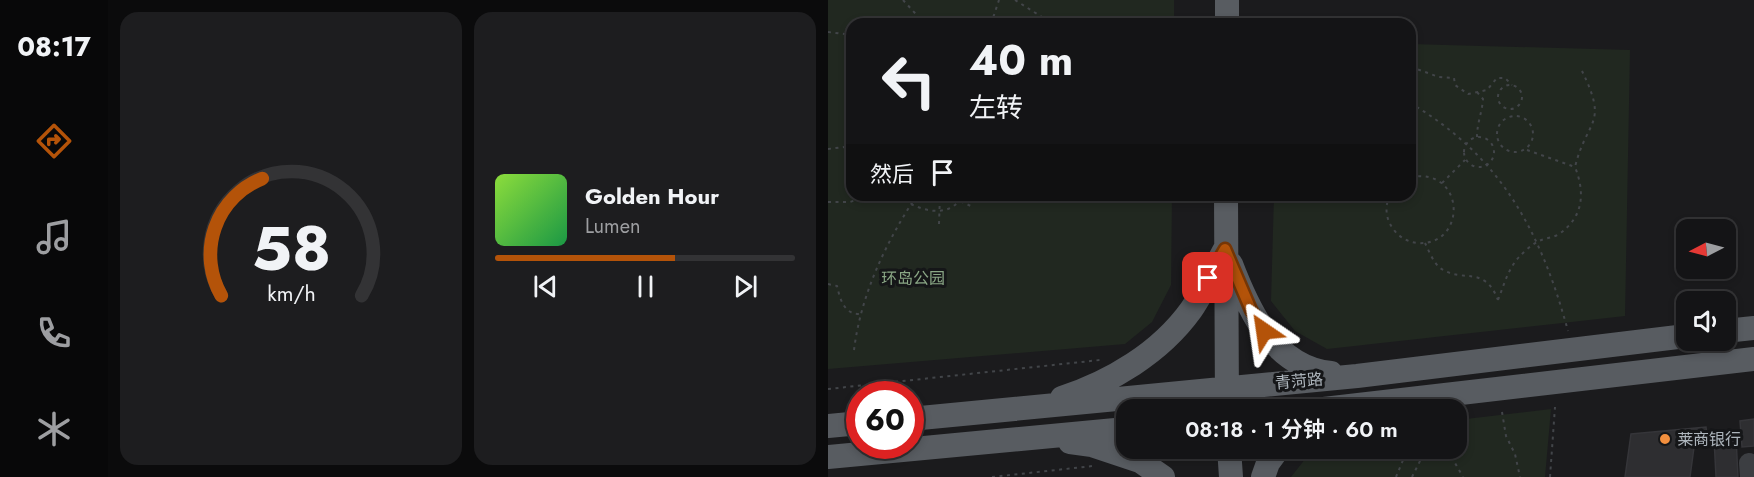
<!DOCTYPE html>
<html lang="zh">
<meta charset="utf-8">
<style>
body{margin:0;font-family:Jost,"Noto Sans SC",sans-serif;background:#1d1d1f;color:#f1f3f6;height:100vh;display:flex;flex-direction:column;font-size:22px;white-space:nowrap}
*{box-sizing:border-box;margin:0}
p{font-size:20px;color:#9d9ea1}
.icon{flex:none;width:33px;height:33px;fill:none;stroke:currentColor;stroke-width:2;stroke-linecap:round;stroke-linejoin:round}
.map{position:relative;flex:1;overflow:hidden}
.details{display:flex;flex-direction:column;gap:12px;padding:12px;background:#0b0b0c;width:720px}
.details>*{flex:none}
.top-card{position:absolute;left:18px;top:18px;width:570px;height:183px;border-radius:18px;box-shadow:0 3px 9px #0003,0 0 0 2px #333335;background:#141416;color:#f1f3f6;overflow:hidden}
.needle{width:39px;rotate:264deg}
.fabs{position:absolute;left:848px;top:219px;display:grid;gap:12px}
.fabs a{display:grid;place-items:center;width:60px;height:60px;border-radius:12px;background:#141416;box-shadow:0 3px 9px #0003,0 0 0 2px #333335;font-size:30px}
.speed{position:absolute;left:18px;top:381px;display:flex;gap:12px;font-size:30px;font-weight:700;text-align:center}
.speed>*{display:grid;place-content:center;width:78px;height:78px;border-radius:50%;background:#141416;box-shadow:0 3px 9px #0003,0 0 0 2px #333335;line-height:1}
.speed .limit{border:9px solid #d22;background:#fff;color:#111}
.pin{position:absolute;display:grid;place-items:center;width:51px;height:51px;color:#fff;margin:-26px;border-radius:12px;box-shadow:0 3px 9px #0006}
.me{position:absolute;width:66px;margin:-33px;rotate:328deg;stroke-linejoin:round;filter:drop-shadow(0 0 4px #0008)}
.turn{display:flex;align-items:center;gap:21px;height:126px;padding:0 24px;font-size:27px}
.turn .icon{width:78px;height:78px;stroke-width:2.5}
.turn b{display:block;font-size:42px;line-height:51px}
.then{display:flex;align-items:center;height:57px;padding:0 24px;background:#0003;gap:12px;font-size:22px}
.details .card{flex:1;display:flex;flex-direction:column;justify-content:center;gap:9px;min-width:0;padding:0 21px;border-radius:18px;background:#1d1d1f}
.details .dial{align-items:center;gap:0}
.dial svg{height:156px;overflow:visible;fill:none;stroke:#333335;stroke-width:7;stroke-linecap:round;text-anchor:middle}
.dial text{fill:#f1f3f6;stroke:none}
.song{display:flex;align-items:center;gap:18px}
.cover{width:72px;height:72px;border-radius:9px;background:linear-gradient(135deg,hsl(90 70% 55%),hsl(140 70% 35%))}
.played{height:6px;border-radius:3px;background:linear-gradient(90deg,#b45309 60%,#333335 60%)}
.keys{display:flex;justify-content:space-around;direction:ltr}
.details .tiles{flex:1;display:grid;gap:12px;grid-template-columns:repeat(2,1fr)}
.trip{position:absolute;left:288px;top:399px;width:351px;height:60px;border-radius:18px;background:#141416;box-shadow:0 3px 9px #0003,0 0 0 2px #333335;font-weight:600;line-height:60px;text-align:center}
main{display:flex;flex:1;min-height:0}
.tab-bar{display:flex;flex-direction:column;width:108px;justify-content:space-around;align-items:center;background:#080809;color:#9d9ea1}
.tab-bar .icon{width:42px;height:42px}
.tab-bar .selected{color:#b45309}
.tab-bar b{font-size:27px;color:#f1f3f6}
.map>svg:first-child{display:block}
.green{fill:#212820}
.building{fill:#2e2e31;stroke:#353539;stroke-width:1.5}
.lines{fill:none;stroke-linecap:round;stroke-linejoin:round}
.path{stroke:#424549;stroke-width:2;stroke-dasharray:3 4.5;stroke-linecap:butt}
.minor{stroke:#3c3e42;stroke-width:20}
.major{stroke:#585c61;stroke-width:24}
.route-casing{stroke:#753606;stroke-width:15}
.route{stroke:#b45309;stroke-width:10}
.poi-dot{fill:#f28f3e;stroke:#151618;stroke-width:2}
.labels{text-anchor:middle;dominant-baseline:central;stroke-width:6;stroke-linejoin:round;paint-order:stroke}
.park-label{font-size:16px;fill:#8aa785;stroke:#151618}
.street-label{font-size:16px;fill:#adb5bc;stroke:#151618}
.poi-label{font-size:16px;fill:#adb5bc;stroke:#151618;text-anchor:start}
</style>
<main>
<nav class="tab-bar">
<b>08:17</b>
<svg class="icon selected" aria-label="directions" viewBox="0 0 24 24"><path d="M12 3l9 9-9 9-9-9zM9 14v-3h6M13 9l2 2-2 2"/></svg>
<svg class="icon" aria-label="music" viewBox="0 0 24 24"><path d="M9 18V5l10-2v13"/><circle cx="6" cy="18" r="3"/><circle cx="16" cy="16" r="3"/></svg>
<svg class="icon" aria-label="phone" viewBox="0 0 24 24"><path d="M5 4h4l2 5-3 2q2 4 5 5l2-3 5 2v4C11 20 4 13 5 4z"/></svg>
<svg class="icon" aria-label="climate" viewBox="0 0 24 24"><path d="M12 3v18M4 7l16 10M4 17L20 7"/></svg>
</nav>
<section class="details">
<div class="tiles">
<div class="card dial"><svg viewBox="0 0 100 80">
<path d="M14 69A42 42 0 1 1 86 69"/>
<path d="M14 69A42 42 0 0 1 35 9" stroke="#b45309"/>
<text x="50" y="56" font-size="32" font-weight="700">58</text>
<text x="50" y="72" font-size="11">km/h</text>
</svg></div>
<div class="card">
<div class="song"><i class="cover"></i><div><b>Golden Hour</b><p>Lumen</p></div></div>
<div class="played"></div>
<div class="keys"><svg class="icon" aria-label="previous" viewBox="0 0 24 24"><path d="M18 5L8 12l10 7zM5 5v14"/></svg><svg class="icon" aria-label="pause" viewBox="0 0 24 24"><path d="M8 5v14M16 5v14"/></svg><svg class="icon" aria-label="next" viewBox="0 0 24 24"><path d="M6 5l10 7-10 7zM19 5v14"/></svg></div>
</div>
</div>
</section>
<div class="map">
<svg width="926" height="477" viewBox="0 0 926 477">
<rect width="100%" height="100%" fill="#1b1b1d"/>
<!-- green -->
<path class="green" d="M0 0H346V24H24V195H344L343 285 324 322 297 344 0 369Z
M582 44 802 50 797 316 499 349 467 331 443 301 446 195H582Z
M723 409 717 477H463L485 449 628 448 629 420Z"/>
<!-- building -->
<path class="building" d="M926 419V446L914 447 912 421Z
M878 427 879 435 867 440 862 477H797L803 434Z
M908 437 910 477H888L886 438Z"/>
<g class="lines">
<!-- path -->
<path class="path" d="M75 0 97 24
M187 0 225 24
M163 24 171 0
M0 32 24 35
M583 67 611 77 626 78 627 85 640 94 659 90 669 78H677L684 85
M670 97a12 12 0 1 1 24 0a12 12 0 1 1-24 0Z
M649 92 655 99C654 113 649 123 649 137
M582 103C673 156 713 232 740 331
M669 134a18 18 0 1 1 36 0a18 18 0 1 1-36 0Z
M636 152a15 15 0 1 1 30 0a15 15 0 1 1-30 0Z
M0 149 24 146
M699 150 747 167
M614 183 637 160
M93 195H110
M129 195 132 201 145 207
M544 195 547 198 559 200
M562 195C556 207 558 220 566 230 571 237 580 242 589 243 639 247 639 167 582 177
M0 202H22L43 195
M83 204C101 213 124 216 135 195
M111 224 112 195
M597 243C601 251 605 262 612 268 635 284 656 264 670 300
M0 284 9 286C12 299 16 314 31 314
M670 300C676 285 680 269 691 257 696 252 703 245 709 242 716 238 725 238 731 234 756 217 757 192 747 167 759 118 781 126 754 71
M26 350C33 294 58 242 89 195
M0 389 272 360
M674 412 678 436 687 454 692 477
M164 477 265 466
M568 477 580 448
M584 477 594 457 623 456 635 477
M722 477 727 407"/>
<!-- minor -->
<path class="minor" d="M921 463 922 477"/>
<!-- major -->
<path class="major" d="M399 24V0
M398 195 399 410
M403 264C421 311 446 367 503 373
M897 331 926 328
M234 398C283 382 332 353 363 310 376 291 386 269 397 249
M487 410 926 359
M82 419 529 376 858 336
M0 426 32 423
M242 442 264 445 312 461 335 477
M401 448 403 477
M0 457 298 429
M435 477 440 463 451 448"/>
</g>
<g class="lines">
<!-- route casing -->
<g class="route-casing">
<path id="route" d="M380 278 397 249 423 310 436 331"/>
</g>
<!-- route -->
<use href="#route" class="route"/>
</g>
<!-- markers -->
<circle class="poi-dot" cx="837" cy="439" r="6"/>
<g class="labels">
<!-- park labels -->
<g class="park-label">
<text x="85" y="278">环岛公园</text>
</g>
<!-- street labels -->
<g class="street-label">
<text transform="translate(471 381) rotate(-5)">青菏路</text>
</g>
<!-- poi labels -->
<g class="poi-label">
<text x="849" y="439">莱商银行</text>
</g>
</g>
</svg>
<div class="fabs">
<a><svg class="needle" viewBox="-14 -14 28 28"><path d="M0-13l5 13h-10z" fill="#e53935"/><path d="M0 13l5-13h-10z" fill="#9d9ea1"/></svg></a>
<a><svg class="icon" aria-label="sound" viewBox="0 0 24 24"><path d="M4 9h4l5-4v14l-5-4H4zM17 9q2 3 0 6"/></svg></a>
</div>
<div class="speed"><div class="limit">60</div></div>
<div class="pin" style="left:380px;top:278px;background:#d93025"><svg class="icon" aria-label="arrive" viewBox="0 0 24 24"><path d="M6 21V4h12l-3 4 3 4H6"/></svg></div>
<svg class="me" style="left:436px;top:331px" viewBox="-20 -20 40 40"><path d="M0-17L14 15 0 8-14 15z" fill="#b45309" stroke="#fff" stroke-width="4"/></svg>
<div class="trip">08:18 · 1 分钟 · 60 m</div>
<div class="top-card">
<div class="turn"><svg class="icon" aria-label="left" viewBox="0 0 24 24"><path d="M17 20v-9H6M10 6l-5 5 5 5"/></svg><div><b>40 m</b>左转</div></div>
<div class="then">然后<svg class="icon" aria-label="arrive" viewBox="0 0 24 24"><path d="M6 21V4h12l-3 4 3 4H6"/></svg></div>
</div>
</div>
</main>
